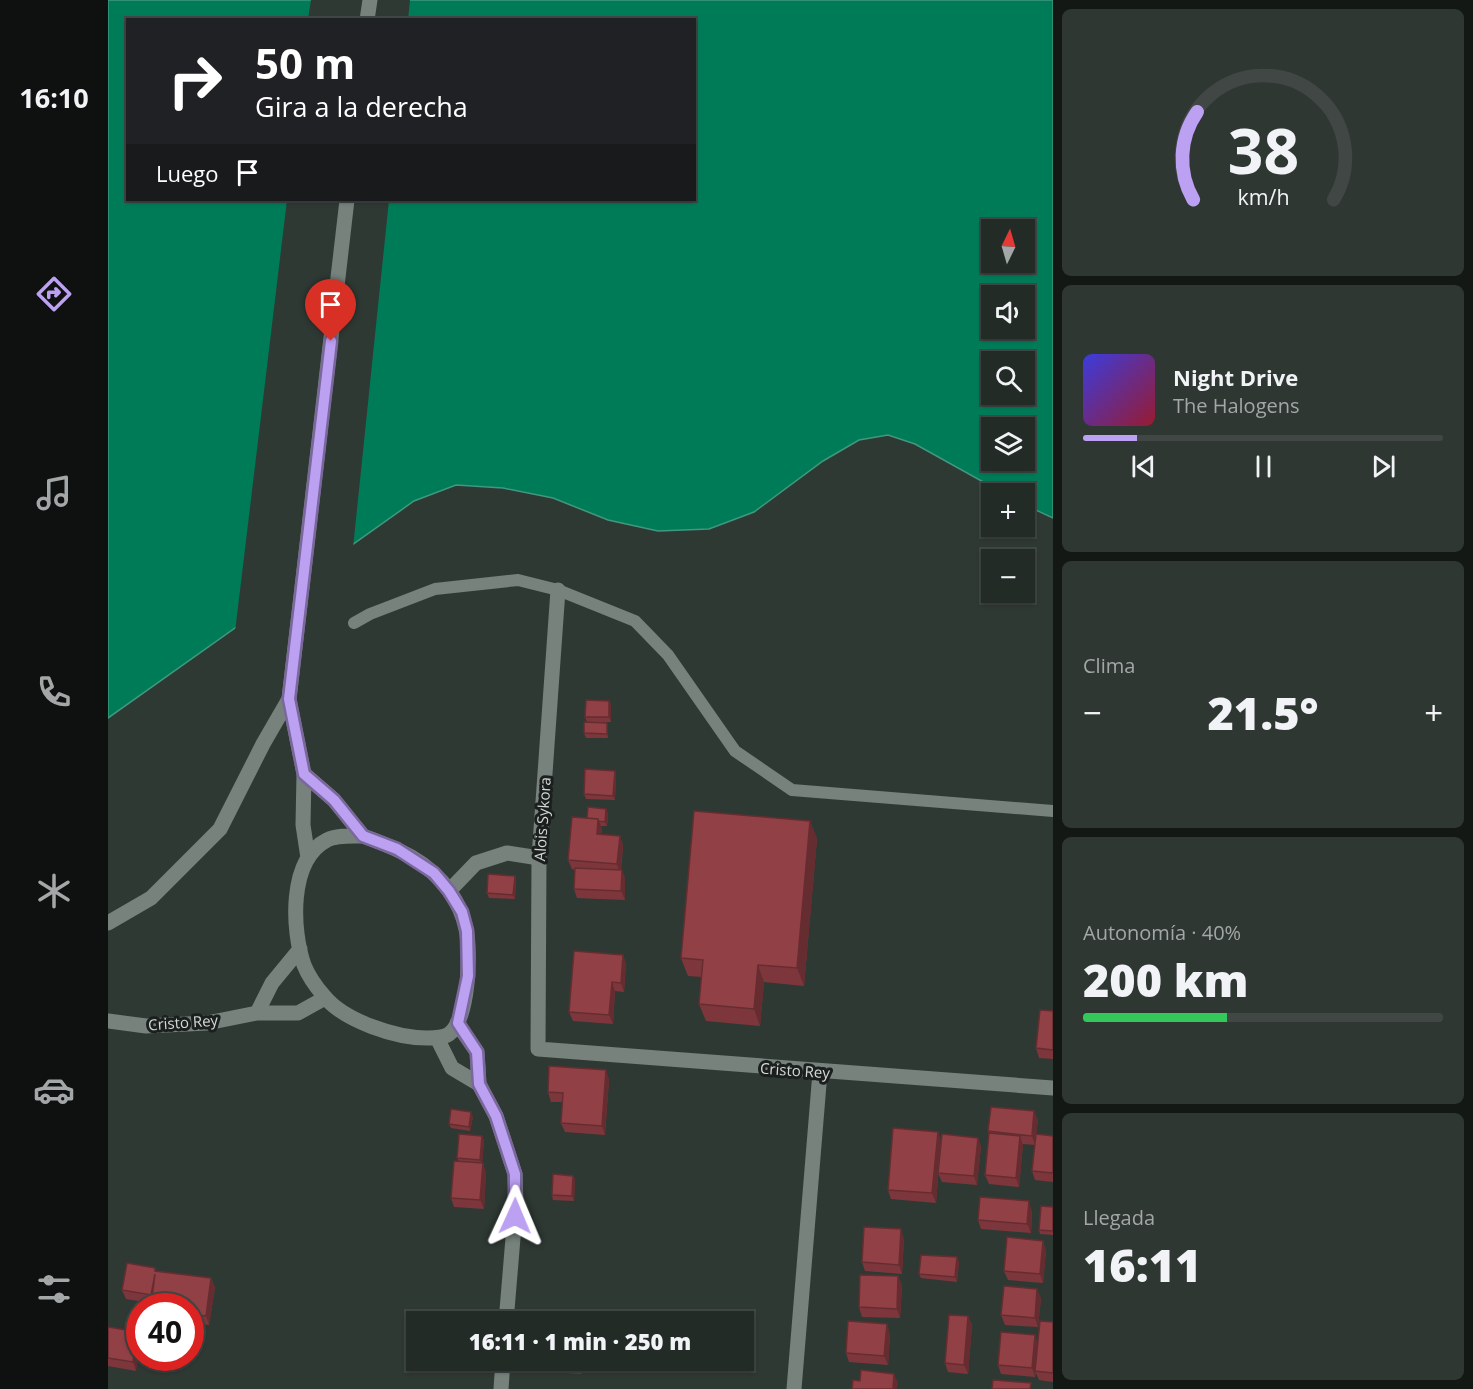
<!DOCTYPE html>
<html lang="es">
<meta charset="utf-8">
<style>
body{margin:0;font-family:"Open Sans",sans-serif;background:#2f3733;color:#f1f3f6;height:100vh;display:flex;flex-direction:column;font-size:22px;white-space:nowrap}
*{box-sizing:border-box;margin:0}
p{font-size:20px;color:#a3a7a7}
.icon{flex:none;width:33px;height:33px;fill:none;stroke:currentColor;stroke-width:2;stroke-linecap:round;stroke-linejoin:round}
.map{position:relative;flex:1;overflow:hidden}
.panel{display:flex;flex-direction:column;gap:9px;padding:9px;background:#131815;width:420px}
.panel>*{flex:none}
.guide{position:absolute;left:18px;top:18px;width:570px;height:183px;border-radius:0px;box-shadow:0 2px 4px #0004,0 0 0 2px #404744;background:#202124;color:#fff;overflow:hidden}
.needle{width:39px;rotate:5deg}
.buttons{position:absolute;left:873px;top:219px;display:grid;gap:12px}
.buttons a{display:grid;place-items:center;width:54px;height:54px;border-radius:0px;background:#232b27;box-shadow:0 2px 4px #0004,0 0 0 2px #404744;font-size:30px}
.speed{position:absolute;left:18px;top:1293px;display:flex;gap:12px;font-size:30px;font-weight:700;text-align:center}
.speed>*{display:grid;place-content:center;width:78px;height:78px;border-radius:50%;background:#232b27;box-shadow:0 2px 4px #0004,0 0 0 2px #404744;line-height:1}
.speed .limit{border:9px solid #d22;background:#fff;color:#111}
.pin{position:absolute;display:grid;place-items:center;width:51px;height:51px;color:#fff;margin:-62px -26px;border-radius:50% 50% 50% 0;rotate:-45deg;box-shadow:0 0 6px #0007}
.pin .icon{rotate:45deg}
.me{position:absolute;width:66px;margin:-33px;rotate:1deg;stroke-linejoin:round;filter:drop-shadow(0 0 4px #0008)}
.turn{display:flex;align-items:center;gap:21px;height:126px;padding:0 30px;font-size:27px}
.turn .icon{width:78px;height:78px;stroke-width:2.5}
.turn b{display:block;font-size:42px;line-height:51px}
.then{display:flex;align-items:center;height:57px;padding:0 30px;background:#0003;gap:12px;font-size:22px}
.big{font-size:45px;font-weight:800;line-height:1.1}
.panel .widget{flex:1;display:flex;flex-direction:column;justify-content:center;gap:9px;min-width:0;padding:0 21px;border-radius:9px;background:#2f3733}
.panel .dial{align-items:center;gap:0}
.dial svg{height:156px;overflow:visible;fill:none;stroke:#404744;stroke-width:7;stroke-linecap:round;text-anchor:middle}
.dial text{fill:#f1f3f6;stroke:none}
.song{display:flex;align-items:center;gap:18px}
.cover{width:72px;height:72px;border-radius:9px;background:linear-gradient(135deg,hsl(240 70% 55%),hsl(350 70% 35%))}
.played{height:6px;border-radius:3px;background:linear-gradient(90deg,#bca0f2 15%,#404744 15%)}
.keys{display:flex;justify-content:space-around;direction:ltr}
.heat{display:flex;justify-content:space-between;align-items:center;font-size:33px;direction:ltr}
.charge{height:9px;border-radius:4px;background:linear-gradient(90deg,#34c759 40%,#404744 0)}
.trip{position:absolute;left:298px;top:1311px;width:348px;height:60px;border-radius:0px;background:#232b27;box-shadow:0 2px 4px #0004,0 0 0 2px #404744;font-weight:800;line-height:60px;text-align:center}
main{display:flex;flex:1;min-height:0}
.tabs{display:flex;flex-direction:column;width:108px;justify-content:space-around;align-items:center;background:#0e1110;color:#a3a7a7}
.tabs .icon{width:42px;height:42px}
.tabs .on{color:#bca0f2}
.tabs b{font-size:27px;color:#f1f3f6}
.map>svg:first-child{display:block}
.water{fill:#007b58;stroke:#40987e;stroke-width:1.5;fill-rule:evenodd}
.pier{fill:#2f3934}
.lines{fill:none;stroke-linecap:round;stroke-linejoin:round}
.service{stroke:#77827d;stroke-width:12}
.minor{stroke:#77827d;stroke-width:15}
.tertiary{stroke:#77827d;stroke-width:15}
.wall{fill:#7d373c}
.shaded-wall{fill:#662d31}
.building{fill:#914046;stroke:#662d31;stroke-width:1.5}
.route-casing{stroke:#7a689d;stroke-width:15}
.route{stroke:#bca0f2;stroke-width:10}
.labels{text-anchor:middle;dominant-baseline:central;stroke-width:6;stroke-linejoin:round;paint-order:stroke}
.street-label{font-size:15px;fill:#d4dad7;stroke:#1b1f1d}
</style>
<main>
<nav class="tabs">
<b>16:10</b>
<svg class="icon on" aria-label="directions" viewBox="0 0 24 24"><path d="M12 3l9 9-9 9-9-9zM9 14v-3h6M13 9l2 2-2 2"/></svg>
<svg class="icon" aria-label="music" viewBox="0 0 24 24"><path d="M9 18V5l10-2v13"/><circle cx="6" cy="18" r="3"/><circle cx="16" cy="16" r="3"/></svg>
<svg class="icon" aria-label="phone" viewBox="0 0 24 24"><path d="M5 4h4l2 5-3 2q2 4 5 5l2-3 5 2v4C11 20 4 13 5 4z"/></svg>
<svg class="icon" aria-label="climate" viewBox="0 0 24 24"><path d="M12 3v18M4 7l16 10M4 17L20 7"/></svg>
<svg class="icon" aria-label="car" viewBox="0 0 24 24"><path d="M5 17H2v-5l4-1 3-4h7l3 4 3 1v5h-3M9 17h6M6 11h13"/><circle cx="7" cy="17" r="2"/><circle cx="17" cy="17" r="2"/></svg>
<svg class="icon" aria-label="filters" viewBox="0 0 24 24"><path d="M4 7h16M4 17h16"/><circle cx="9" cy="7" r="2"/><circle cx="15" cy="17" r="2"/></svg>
</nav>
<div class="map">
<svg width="945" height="1389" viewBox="0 0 945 1389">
<rect width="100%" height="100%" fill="#2f3934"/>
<!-- water -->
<path class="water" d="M0 0H945V518L917 505 916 494 895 493 807 444 780 435 751 440 715 461 646 512 601 529 550 531 500 520 445 498 395 488 348 485 306 501 0 718ZM20 20H586V200H20ZM884 230H916V262H884ZM884 296H916V328H884ZM884 362H916V394H884ZM884 428H916V460H884Z"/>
<!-- pier -->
<path class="pier" d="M203 0H302L300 20 200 19Z
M179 200H281L245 548 127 632Z"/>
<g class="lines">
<!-- service -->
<path class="service" d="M246 623 262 614 327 589 410 580 450 590 527 621 560 655 627 751 684 790 945 811"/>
<!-- minor -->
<path class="minor" d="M450 590 431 858 430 1049 945 1088
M341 891 368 863 399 853 431 858
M686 1389 712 1072"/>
<!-- tertiary -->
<path class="tertiary" d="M259 20 262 0
M196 774 226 800 255 836
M255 836C288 848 321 861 342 892 350 903 355 915 358 929 363 951 361 1020 341 1034 335 1038 326 1038 319 1038 288 1038 236 1021 216 996 209 988 200 975 196 965 184 931 180 860 219 840 228 835 245 836 255 836Z
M200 858 195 825 196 774 181 699 239 200
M0 923 43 898 112 829 155 744 181 699
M149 1013 164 983 192 949
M0 1021 38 1026 99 1023 149 1013H190L217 998
M349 1023 369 1052 371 1084 388 1116 407 1174 408 1202 398 1322
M329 1038 344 1068 371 1084
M393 1389 395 1360"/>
</g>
<!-- wall -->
<path class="wall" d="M501 701 503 705V722H479L477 717Z
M500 728V738H478L476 733Z
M507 771 508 776 507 800 478 799 476 794Z
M498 809 500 814 499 826H492L494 828 493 835 512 836 515 846 513 870H514L517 879V900L469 898 466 889 467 870 464 869 460 860 479 818Z
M702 821 709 839 696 986 656 982 652 1026 598 1021 591 1004 594 977 580 976 573 958Z
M407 876 408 881 407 899 381 898 379 893Z
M515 955 518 964 516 992 507 991 505 1024 465 1021 461 1012Z
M945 1011V1059L931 1058 928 1048Z
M501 1079 497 1135 457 1132 453 1123 455 1102H443L440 1092Z
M365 1117 362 1131 343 1128 341 1124Z
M930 1120 928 1134 945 1136V1182L927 1180 924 1171 927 1145 915 1144 911 1187 881 1184 877 1175 881 1134 880 1131Z
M830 1132 833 1141 828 1203 783 1199 780 1190Z
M374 1136 376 1141 374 1163 378 1172 376 1209 346 1207 343 1198 351 1161 349 1158Z
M870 1138 873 1147 869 1185 834 1182 830 1173Z
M465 1176 467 1180 466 1201 445 1200 444 1195Z
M945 1207V1235L932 1234 931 1230Z
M924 1211 923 1233 873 1229 870 1220Z
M796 1239 794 1274 757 1271 754 1262Z
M938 1250 935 1283 900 1280 896 1271Z
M849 1257 851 1262 849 1282 813 1278 811 1274Z
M47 1268 48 1271 103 1278 107 1288 101 1325 82 1323V1306L43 1303 18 1299 14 1290Z
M790 1276 794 1286 792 1318 754 1317 751 1307Z
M933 1298 930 1327 897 1325 893 1315Z
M860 1316 864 1325 860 1374 840 1372 837 1363Z
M945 1322V1382L931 1380 928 1373 927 1377 893 1374 890 1365 930 1342Z
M0 1327 30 1332 28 1371 0 1366Z
M782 1334 780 1365 741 1362 738 1353Z
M475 1360 474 1374 438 1372 434 1363Z"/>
<!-- shaded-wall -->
<path class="shaded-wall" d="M501 701 503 705V722L501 717Z
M499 723 500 728V738L499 734Z
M507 771 508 776 507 800 505 796Z
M498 809 500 814 499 826 497 822Z
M490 819 494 828 492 844 489 834Z
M702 821 709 839 696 986 689 968Z
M512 836 515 846 512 874 509 864Z
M514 870 517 879V900L513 891Z
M407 876 408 881 407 899 405 895Z
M515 955 518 964 516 992 513 983Z
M650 965 656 982 652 1026 646 1009Z
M504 982 507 991 505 1024 501 1015Z
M498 1070 501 1079 497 1135 494 1126Z
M926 1111 930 1120 927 1145 924 1136Z
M363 1112 365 1117 362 1131 361 1127Z
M830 1132 833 1141 828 1203 824 1193Z
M374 1136 376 1141 374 1164 372 1160Z
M912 1136 915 1145 911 1187 908 1178Z
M870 1138 873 1147 869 1185 866 1176Z
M375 1163 378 1172 376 1209 372 1200Z
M465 1176 467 1180 466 1201 464 1196Z
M921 1201 924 1211 923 1233 919 1224Z
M793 1229 796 1239 794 1274 791 1265Z
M935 1241 938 1250 935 1283 932 1274Z
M849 1257 851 1262 849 1282 847 1277Z
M790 1276 794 1286 792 1318 789 1309Z
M103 1278 107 1288 101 1325 98 1316Z
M929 1289 933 1298 930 1327 927 1318Z
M860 1316 864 1325 860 1374 856 1365Z
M779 1324 782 1334 780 1365 776 1356Z
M30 1332 32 1337V1350L28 1371 25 1362Z
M927 1335 930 1344 927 1377 924 1368Z
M471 1360H475L474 1374 470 1365Z
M786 1374 790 1383 789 1389H785Z"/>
<!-- building -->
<path class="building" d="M478 700 501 701V717H477Z
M476 722 499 723V734L476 733Z
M477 769 507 771 505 796 476 794Z
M480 807 498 809 497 822 490 821V819L479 818Z
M586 811 702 821 689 968 650 965 646 1009 591 1004 595 960 573 958Z
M464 817 490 819 489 834 512 836 509 864 460 860Z
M467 868 514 870 513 891 466 889Z
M380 874 407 876 405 895 379 893Z
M466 951 515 955 513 983 504 982 501 1015 461 1012Z
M932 1010 945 1011V1050L928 1048Z
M441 1066 498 1070 494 1126 453 1123 455 1093 440 1092Z
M883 1107 926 1111 924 1136 880 1131Z
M343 1109 363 1112 361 1127 341 1124Z
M785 1128 830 1132 824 1193 780 1190Z
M881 1133 912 1136 908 1178 877 1175Z
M351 1134 374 1136 372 1160 349 1158Z
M834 1134 870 1138 866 1176 830 1173Z
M928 1134 945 1136V1173L924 1171Z
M346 1161 375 1163 372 1200 343 1198Z
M445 1174 465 1176 464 1196 444 1195Z
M872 1197 921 1201 919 1224 870 1220Z
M933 1206 945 1207V1231L931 1230Z
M756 1227 793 1229 791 1265 754 1262Z
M899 1237 935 1241 932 1274 896 1271Z
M813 1255 849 1257 847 1277 811 1274Z
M19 1263 47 1268V1271L103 1278 98 1316 82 1314V1306H43L47 1274 43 1295 14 1290Z
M752 1275 790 1276 789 1309 751 1307Z
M896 1286 929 1289 927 1318 893 1315Z
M841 1315 860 1316 856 1365 837 1363Z
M438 1320 462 1322H438Z
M740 1321 779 1324 776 1356 738 1353Z
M932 1321 945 1322V1373L927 1371Z
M0 1327 30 1332 25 1362 0 1358Z
M893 1332 927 1335 924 1368 890 1365Z
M434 1360H471L470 1365 434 1363Z
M753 1370 786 1374 785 1389H744L745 1380 752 1381Z
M885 1380 923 1383 922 1389H884Z"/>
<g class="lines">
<!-- route casing -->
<g class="route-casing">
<path id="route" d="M223 341 181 699 196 774 226 800 255 836 289 849 326 873 341 891 354 912 359 931 360 976 350 1023 369 1052 371 1084 388 1116 407 1174V1216"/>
</g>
<!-- route -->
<use href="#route" class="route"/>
</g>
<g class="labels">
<!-- street labels -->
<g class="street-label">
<text transform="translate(434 819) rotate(-86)">Alois Sykora</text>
<text transform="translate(75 1022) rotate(-4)">Cristo Rey</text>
<text transform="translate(687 1070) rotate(4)">Cristo Rey</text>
</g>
</g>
</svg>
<div class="buttons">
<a><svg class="needle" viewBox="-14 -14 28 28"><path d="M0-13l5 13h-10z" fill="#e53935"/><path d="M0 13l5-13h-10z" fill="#a3a7a7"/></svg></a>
<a><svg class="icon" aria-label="sound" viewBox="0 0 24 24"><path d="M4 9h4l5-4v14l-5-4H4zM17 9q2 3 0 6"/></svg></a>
<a><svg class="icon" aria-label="search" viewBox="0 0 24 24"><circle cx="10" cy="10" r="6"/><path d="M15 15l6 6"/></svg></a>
<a><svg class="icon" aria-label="layers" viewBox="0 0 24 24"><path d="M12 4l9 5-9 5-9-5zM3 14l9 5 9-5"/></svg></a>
<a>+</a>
<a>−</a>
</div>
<div class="speed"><div class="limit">40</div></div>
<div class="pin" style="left:223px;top:341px;background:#d93025"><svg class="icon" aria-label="arrive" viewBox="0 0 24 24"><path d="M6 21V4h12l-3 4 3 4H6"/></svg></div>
<svg class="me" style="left:407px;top:1216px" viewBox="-20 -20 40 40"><path d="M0-17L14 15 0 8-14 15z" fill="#bca0f2" stroke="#fff" stroke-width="4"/></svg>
<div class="trip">16:11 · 1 min · 250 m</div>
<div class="guide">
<div class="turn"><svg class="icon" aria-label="right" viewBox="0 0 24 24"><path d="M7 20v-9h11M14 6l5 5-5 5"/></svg><div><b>50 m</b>Gira a la derecha</div></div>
<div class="then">Luego<svg class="icon" aria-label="arrive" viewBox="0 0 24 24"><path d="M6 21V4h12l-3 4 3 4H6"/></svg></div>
</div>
</div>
<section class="panel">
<div class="widget dial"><svg viewBox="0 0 100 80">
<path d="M14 69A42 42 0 1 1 86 69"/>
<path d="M14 69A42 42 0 0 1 16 24" stroke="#bca0f2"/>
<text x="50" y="56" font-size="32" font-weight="700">38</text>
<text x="50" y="72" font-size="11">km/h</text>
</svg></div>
<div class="widget">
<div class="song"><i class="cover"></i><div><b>Night Drive</b><p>The Halogens</p></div></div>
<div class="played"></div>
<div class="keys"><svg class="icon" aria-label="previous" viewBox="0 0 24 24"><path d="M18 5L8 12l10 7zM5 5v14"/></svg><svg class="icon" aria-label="pause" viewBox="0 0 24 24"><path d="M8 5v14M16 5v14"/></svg><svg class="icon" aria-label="next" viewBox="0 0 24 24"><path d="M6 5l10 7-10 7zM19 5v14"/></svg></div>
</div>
<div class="widget"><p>Clima</p>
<div class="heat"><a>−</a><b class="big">21.5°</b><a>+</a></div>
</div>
<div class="widget"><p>Autonomía · 40%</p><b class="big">200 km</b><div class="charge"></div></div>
<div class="widget"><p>Llegada</p><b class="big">16:11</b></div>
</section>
</main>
